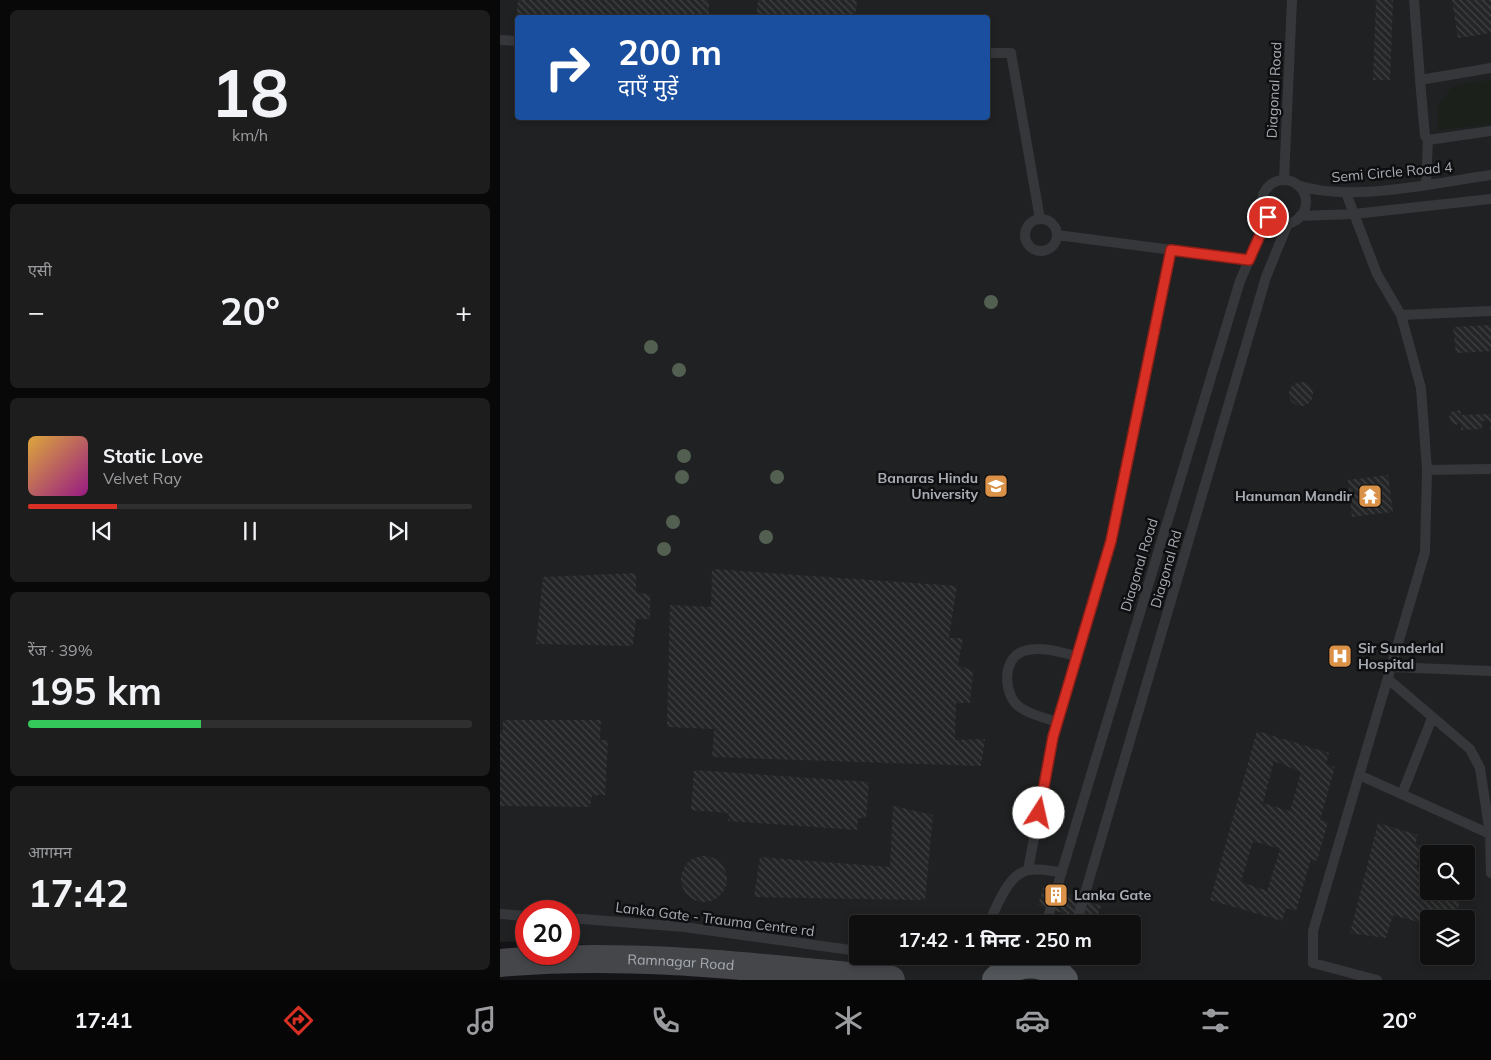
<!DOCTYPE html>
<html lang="hi">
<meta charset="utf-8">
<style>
body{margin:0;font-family:Mulish,"Noto Sans Devanagari",sans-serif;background:#1d1d1e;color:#f1f3f6;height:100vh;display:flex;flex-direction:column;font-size:19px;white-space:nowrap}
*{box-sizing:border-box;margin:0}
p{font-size:16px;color:#9b9c9f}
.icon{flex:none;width:28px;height:28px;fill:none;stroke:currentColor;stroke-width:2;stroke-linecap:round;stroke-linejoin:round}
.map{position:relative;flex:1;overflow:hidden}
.details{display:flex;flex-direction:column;gap:10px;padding:10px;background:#080809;width:500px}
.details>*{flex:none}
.guide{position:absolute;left:15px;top:15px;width:475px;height:105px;border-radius:5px;box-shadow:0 2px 8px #0003,0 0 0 1px #2f2f30;background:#1a4fa0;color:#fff;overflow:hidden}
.tools{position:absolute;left:920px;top:845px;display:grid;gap:10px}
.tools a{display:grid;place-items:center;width:55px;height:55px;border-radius:5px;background:#0f0f10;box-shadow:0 2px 8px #0003,0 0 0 1px #2f2f30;font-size:25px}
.speed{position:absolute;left:15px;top:900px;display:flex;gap:10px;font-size:25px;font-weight:700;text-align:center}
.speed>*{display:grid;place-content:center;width:65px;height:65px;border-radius:50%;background:#0f0f10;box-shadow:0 2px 8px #0003,0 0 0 1px #2f2f30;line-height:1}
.speed .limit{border:8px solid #d22;background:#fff;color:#111}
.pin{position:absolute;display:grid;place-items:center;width:42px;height:42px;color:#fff;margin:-21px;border:2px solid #fff;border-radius:50%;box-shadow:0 1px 5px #0007}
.me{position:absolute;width:55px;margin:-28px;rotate:10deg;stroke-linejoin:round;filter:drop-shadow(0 0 4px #0008)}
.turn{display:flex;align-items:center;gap:18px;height:105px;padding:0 20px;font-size:22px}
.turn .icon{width:65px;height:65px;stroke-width:2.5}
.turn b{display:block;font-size:35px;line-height:42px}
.big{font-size:38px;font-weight:700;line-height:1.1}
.details .card{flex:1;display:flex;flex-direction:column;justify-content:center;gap:8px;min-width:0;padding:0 18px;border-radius:8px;background:#1d1d1e}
.details .dial{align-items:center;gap:0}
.dial b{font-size:65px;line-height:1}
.song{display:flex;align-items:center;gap:15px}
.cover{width:60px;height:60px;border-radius:8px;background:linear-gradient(135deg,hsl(40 70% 55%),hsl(310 70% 35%))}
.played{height:5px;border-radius:2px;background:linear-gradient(90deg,#d93025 20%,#2f2f30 20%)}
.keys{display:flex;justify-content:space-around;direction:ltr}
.heat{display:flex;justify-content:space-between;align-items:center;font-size:28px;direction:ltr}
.charge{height:8px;border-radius:4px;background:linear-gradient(90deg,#34c759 39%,#2f2f30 0)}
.trip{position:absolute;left:349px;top:915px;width:292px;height:50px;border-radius:5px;background:#0f0f10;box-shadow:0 2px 8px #0003,0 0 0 1px #2f2f30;font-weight:700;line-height:50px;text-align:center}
.menu{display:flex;height:80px;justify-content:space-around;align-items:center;background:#060606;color:#9b9c9f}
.menu .icon{width:35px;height:35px}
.menu .on{color:#d93025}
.menu b{font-size:22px;color:#f1f3f6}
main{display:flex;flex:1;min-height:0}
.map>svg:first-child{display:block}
.built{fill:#202122;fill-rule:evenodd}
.grass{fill:#1b201b}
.building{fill:url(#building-back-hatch);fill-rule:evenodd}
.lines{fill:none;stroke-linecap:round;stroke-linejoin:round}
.lane{stroke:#36373a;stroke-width:10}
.secondary{stroke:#44464a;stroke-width:28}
.primary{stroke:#525559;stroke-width:28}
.tree{fill:#525f51}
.route-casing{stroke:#8d1f18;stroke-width:12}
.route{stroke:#d93025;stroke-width:9}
.labels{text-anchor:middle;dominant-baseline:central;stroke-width:5;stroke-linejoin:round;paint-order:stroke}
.street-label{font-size:14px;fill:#a8adb4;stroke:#0f0f11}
.poi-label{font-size:14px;font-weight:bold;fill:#a8adb4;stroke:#0f0f11;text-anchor:end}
</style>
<main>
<section class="details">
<div class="card dial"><b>18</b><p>km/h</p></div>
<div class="card"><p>एसी</p>
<div class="heat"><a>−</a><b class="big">20°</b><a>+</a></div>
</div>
<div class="card">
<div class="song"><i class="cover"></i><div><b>Static Love</b><p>Velvet Ray</p></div></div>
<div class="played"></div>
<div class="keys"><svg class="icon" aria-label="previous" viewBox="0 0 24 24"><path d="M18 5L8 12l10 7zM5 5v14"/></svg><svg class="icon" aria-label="pause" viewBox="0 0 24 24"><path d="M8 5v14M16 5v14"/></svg><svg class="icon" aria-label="next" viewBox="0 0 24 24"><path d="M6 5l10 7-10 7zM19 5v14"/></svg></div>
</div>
<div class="card"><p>रेंज · 39%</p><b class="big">195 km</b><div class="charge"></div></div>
<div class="card"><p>आगमन</p><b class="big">17:42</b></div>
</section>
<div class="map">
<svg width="991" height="980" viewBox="0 0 991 980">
<defs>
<pattern id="building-back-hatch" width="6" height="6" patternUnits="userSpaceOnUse" patternTransform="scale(1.25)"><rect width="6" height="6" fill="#242526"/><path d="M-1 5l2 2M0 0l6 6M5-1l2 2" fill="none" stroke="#414243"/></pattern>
</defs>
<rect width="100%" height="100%" fill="#141416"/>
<!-- built -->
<path class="built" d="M0 0H991V980H390L69 943V911H26V941L0 942ZM18 18H488V118H18ZM929 854H966V891H929ZM929 919H966V956H929ZM358 924H632V956H358Z"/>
<!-- grass -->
<path class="grass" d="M991 80V124L938 130V106L953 86Z"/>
<!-- building -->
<path class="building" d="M18 0H209V18H16Z
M258 0H357L355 18H256Z
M876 0H893L890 80H873Z
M952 0H991V33L958 38Z
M16 19H18V31H15Z
M991 325V351L956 353 953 327Z
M789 394a12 12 0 1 1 24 0a12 12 0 1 1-24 0Z
M960 410 961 415 991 414V433L989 420 982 421V429L961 430V422L956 425 952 423 949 416 951 412Z
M888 475 893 512 852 517 848 480Z
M212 569 457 586 449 638H463L458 665 473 671 470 703H456L455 740 485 739 481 766 212 757 214 729 167 727 170 605 211 607Z
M136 573V593L150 594V619H136L133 646 36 644 43 577Z
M3 720H101L100 740H108L105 795H92L90 807 0 806V730L3 731Z
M757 731 829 753 826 765 835 767 820 820 828 822 817 861 811 859 796 911 786 908 782 921 710 900ZM774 761 801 772 790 811 763 803ZM753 841 780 849 767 891 741 882Z
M194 770 369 782 366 818H358L357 830 228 821 229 813 191 810Z
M393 806 433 815 425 900 254 897 260 857 390 867Z
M878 823 918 835 915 844 922 846 916 868 929 872V891H963L955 919H929V925L893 915 886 938 850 933Z
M181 879a23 23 0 1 1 46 0a23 23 0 1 1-46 0Z
M966 857 972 858 967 878H966Z
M544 885 601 906 595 924 538 905Z"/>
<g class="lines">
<!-- lane -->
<path class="lane" d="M914 0 920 80
M0 40 18 41
M488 53H511L540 219
M928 140 925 136 920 80 991 68
M784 180 792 0
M762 202a22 22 0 1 1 44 0a22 22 0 1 1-44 0Z
M926 184 928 140 991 131
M797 185C850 203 934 183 991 175
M846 193 877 274 901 315 921 388 927 470 925 552 813 931V963L877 980
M800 216 854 214 991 199
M525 235a16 16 0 1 1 32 0a16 16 0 1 1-32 0Z
M557 235 749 260
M901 315 991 311
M927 470 989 469
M891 667 991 671
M888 679 970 749 980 768 990 834 991 873
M557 722C546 718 531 715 521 708 503 697 501 658 524 651 541 646 559 652 577 656
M859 775 990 834
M902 794 932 718
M528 870 553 737 611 541 671 249
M0 914 26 916
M69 918 184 927 358 951
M488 924C497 907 508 873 529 870 539 868 550 871 560 872
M546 924 740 281 768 217
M576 924 766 277 788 223
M394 956C416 959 438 962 460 956
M561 974 567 956"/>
<!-- secondary -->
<path class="secondary" id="s1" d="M0 963C131 951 261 968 391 980"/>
<!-- primary -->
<path class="primary" d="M496 980C515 960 545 959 564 980"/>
</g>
<!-- trees -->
<g class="tree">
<circle cx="491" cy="302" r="7"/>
<circle cx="151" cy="347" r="7"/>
<circle cx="179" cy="370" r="7"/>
<circle cx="184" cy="456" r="7"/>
<circle cx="182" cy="477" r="7"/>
<circle cx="277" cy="477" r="7"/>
<circle cx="173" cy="522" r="7"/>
<circle cx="266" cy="537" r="7"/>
<circle cx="164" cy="549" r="7"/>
</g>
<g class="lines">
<!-- route casing -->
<g class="route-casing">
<path id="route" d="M539 813 553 737 611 541 671 250 749 260 768 217"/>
</g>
<!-- route -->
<use href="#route" class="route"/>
</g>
<!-- icons -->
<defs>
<g id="university-square" transform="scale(1.25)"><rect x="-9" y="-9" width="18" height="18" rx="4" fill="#da9148" stroke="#0f0f11"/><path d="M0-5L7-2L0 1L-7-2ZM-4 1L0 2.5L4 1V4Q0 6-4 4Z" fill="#fff"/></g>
<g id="temple-square" transform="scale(1.25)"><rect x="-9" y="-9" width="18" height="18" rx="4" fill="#da9148" stroke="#0f0f11"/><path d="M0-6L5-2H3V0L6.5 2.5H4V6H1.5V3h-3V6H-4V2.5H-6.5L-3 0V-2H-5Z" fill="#fff"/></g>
<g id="hospital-square" transform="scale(1.25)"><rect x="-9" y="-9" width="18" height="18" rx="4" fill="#da9148" stroke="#0f0f11"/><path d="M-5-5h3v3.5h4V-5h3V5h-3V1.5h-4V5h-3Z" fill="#fff"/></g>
<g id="building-square" transform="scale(1.25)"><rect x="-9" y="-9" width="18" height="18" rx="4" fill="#da9148" stroke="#0f0f11"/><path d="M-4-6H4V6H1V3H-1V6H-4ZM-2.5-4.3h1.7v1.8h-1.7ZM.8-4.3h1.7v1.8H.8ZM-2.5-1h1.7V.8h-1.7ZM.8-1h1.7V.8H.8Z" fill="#fff"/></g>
</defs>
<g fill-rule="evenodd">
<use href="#university-square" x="496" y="486"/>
<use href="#temple-square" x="870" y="496"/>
<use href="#hospital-square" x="840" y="656"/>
<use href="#building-square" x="556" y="895"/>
</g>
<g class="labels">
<!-- street labels -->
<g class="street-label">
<text transform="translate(774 90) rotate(-87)">Diagonal Road</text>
<text transform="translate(892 172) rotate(-5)">Semi Circle Road 4</text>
<text transform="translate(639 565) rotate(-73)">Diagonal Road</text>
<text transform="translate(666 569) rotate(-74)">Diagonal Rd</text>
<text transform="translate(215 919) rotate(7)">Lanka Gate - Trauma Centre rd</text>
<text stroke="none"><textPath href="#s1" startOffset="181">Ramnagar Road</textPath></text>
</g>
<!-- poi labels -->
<g class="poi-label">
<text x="478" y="478">Banaras Hindu<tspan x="478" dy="16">University</tspan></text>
<text x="852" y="496">Hanuman Mandir</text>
<text x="858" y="648" text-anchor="start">Sir Sunderlal<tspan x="858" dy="16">Hospital</tspan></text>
<text x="574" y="895" text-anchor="start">Lanka Gate</text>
</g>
</g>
</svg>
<div class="tools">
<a><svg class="icon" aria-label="search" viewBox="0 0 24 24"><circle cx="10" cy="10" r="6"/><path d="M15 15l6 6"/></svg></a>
<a><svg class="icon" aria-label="layers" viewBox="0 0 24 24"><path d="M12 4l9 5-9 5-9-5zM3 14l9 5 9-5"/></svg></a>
</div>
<div class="speed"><div class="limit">20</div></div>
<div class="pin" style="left:768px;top:217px;background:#d93025"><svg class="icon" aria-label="arrive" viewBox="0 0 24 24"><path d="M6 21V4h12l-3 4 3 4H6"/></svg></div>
<svg class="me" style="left:539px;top:813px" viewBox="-20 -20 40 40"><circle r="19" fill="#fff"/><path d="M0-13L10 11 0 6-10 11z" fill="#d93025"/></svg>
<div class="trip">17:42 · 1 मिनट · 250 m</div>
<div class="guide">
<div class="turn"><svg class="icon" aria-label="right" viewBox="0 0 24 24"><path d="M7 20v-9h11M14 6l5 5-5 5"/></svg><div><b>200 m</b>दाएँ मुड़ें</div></div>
</div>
</div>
</main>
<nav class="menu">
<b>17:41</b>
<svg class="icon on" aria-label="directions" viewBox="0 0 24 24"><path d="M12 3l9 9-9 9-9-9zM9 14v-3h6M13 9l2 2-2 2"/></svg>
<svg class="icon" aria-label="music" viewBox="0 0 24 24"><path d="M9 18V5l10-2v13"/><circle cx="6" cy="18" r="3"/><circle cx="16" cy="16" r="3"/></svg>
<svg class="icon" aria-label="phone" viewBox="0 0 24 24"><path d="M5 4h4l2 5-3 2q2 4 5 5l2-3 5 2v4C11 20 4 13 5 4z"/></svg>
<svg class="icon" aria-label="climate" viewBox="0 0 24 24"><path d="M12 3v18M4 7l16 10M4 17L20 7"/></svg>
<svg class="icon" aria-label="car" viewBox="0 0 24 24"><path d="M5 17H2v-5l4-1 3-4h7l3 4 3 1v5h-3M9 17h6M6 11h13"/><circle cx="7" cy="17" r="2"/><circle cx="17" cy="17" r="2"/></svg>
<svg class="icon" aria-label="filters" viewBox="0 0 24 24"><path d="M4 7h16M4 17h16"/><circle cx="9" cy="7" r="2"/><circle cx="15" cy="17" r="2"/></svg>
<b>20°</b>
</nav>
